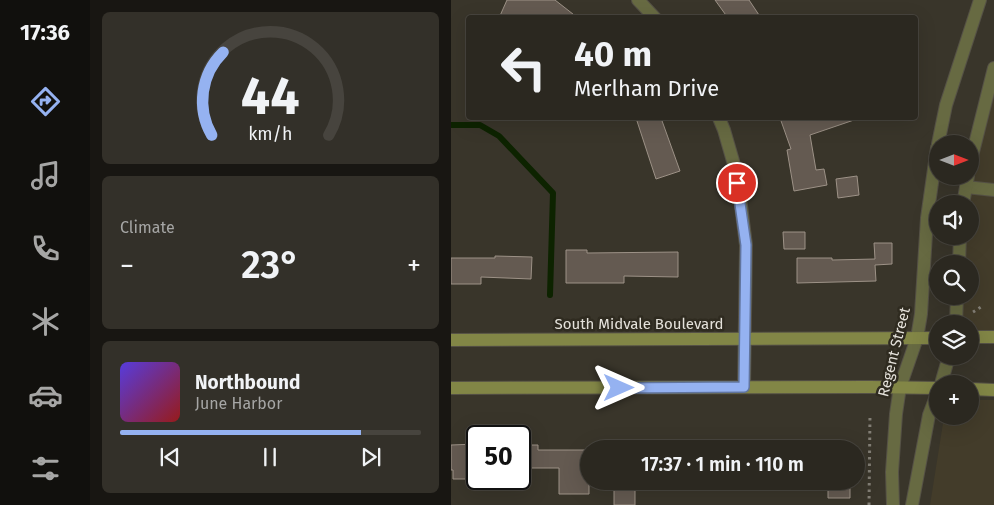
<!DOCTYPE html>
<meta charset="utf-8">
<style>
body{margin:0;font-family:"Fira Sans",sans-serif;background:#333029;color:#f1f3f6;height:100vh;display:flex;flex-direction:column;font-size:19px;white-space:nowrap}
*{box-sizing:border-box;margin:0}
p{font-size:16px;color:#a6a6a5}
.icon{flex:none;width:28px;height:28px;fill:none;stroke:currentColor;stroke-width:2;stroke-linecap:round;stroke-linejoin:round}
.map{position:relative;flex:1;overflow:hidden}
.panel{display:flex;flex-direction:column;gap:12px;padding:12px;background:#181612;width:361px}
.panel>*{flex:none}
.hud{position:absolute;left:15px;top:15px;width:452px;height:105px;border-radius:5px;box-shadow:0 5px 20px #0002,0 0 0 1px #47443e;background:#2b2820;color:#f1f3f6;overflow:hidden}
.needle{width:32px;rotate:90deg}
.tools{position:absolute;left:478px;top:135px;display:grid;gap:10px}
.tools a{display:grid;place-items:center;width:50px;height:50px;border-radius:50%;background:#2b2820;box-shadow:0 5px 20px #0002,0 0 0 1px #47443e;font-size:25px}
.speed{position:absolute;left:15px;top:425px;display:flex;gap:10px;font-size:25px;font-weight:700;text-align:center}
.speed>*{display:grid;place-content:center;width:65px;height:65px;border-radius:50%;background:#2b2820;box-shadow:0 5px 20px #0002,0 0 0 1px #47443e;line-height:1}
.speed .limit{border:2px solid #111;border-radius:8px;background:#fff;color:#111}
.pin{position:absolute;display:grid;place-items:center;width:42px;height:42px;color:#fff;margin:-21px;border:2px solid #fff;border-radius:50%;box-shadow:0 1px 5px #0007}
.me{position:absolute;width:55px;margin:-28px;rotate:90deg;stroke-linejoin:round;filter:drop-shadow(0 0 4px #0008)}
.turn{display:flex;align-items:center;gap:18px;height:105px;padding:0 25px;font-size:22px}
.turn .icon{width:65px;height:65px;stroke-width:2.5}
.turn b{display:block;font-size:35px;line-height:42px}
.big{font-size:38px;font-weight:600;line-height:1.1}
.panel .widget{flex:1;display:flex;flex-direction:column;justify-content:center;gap:8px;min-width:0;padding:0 18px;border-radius:8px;background:#333029}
.panel .dial{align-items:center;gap:0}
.dial svg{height:130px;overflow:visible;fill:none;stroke:#47443e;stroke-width:7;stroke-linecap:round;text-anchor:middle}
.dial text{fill:#f1f3f6;stroke:none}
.song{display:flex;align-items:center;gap:15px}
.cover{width:60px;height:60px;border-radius:8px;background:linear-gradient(135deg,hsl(250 70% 55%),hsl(0 70% 35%))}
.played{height:5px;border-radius:2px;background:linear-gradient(90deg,#95b2f1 80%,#47443e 80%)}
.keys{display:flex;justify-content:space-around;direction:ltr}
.heat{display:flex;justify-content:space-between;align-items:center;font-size:28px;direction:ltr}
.trip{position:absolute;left:129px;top:440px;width:285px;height:50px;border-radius:25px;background:#2b2820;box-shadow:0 5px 20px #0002,0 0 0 1px #47443e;font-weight:600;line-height:50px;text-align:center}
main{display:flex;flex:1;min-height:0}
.tabs{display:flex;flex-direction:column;width:90px;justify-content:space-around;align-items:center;background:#11100d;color:#a6a6a5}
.tabs .icon{width:35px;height:35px}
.tabs .active{color:#95b2f1}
.tabs b{font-size:22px;color:#f1f3f6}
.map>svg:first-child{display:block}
.built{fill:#433c2a}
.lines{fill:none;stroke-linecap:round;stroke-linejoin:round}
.stream{stroke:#0d2300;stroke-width:6}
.building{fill:#645a51;stroke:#9d9287}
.service-casing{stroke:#555146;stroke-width:14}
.minor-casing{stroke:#555146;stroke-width:14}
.tertiary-casing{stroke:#555146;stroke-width:14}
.secondary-casing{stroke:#555146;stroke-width:14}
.path{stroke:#827e75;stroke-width:3;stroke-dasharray:2.5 4;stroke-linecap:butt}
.service{stroke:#676a42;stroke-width:12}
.minor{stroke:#676a42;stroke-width:12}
.tertiary{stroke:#676a42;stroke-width:12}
.secondary{stroke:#828646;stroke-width:12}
.route-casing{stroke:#61749d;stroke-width:12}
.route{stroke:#95b2f1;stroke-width:9}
.labels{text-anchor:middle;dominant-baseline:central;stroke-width:5;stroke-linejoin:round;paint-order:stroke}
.street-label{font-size:15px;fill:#e5e2db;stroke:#2f2b20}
</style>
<main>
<nav class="tabs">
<b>17:36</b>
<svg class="icon active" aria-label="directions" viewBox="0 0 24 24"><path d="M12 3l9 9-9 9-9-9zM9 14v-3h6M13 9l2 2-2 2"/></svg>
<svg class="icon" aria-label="music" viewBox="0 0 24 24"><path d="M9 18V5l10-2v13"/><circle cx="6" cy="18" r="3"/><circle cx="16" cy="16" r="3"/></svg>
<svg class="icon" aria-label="phone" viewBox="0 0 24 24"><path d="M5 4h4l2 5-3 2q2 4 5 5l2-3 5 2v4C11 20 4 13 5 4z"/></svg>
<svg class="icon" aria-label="climate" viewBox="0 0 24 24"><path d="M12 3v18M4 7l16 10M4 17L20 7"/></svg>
<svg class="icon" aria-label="car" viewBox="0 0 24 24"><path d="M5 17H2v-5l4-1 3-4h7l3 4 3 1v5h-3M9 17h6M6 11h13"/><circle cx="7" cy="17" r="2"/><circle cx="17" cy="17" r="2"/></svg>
<svg class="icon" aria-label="filters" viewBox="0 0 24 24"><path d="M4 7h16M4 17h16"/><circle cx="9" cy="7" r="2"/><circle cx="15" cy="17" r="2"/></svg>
</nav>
<section class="panel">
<div class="widget dial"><svg viewBox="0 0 100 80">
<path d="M14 69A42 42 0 1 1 86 69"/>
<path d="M14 69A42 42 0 0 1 21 18" stroke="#95b2f1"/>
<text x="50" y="56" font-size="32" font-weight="700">44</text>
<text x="50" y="72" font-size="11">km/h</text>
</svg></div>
<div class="widget"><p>Climate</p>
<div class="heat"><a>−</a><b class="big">23°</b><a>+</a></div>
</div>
<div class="widget">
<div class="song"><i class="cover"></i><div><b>Northbound</b><p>June Harbor</p></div></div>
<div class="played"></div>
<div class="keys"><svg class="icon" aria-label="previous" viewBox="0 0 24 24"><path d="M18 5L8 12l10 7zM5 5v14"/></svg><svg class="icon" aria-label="pause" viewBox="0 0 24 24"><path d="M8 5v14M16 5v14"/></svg><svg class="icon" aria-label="next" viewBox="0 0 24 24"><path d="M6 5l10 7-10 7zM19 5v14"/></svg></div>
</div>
</section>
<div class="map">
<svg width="543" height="505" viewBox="0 0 543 505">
<rect width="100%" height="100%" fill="#39352a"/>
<!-- built -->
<path class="built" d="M543 68V337H519V324H505L506 296H519V264H508L509 236H519V204H512L519 176V164Z
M519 400H543V505H479L493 417 519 416Z"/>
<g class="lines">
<!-- stream -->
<path class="stream" d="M0 125H29L48 136 102 193 99 295"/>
</g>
<!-- building -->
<path class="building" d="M56 0H104L127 18H48Z
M264 0H298L310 18H277Z
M185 118H210L229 171 205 179Z
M329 118H403V120L359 135 365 170 373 169 376 185 343 191 336 150 340 149Z
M406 176 408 195 387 198 385 179Z
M332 232H354V249H333Z
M423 243H441V264L424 265 425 281 346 283V258H381V260L424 259Z
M115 250H136V253L227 252V277L173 276V283H115Z
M44 256 81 257 80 279 30 277V284H0V258H44Z
M26 444V479H2V470H0V445Z
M69 445H87V450H138V494H108V468H69Z
M377 481H399V498H377Z
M184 488V505H163V489Z"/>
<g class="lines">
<!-- service casing -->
<g class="service-casing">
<path id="service" d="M515 187 543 190"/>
</g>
<!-- minor casing -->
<g class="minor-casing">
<path id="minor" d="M187 0 204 18
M268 118 273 130 284 168 289 198 295 245 293 387"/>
</g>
<!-- tertiary casing -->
<g class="tertiary-casing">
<path id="tertiary" d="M487 144 495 105 529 0
M519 164 543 68
M512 204 517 176
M508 264 509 236
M505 324 506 296
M490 384 498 356
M442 505 441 472 445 414 449 387 466 338 470 314 476 218 486 148
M461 505 478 415 486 394"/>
</g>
<!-- secondary casing -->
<g class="secondary-casing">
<path id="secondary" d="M519 337H543
M0 340 486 338
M0 388 420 387 486 388
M519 389 543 390"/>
</g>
<!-- path -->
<path class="path" d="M522 312 530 307
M418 505 419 414"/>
<!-- service -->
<use href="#service" class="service"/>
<!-- minor -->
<use href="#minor" class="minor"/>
<!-- tertiary -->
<use href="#tertiary" class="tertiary"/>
<!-- secondary -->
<use href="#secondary" class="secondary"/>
</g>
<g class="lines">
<!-- route casing -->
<g class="route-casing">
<path id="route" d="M168 388 293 387 295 245 286 183"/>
</g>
<!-- route -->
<use href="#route" class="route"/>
</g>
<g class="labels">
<!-- street labels -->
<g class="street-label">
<text x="188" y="324">South Midvale Boulevard</text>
<text transform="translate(443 352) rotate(-76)">Regent Street</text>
</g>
</g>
</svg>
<div class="tools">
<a><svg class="needle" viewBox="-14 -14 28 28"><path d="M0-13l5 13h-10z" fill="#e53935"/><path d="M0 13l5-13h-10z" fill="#a6a6a5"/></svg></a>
<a><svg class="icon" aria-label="sound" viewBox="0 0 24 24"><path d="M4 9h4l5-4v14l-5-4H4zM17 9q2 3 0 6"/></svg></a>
<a><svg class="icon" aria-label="search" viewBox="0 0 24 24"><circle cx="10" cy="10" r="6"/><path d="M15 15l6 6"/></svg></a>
<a><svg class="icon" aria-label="layers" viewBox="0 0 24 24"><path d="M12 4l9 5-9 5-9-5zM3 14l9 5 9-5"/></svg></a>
<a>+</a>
</div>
<div class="speed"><div class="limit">50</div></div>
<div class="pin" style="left:286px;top:183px;background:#d93025"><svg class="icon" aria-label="arrive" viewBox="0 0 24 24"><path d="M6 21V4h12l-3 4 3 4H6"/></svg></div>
<svg class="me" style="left:168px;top:388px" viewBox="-20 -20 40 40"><path d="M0-17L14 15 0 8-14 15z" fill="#95b2f1" stroke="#fff" stroke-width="4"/></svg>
<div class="trip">17:37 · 1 min · 110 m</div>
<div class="hud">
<div class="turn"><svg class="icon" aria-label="left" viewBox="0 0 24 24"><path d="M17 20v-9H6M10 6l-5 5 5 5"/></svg><div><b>40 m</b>Merlham Drive</div></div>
</div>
</div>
</main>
